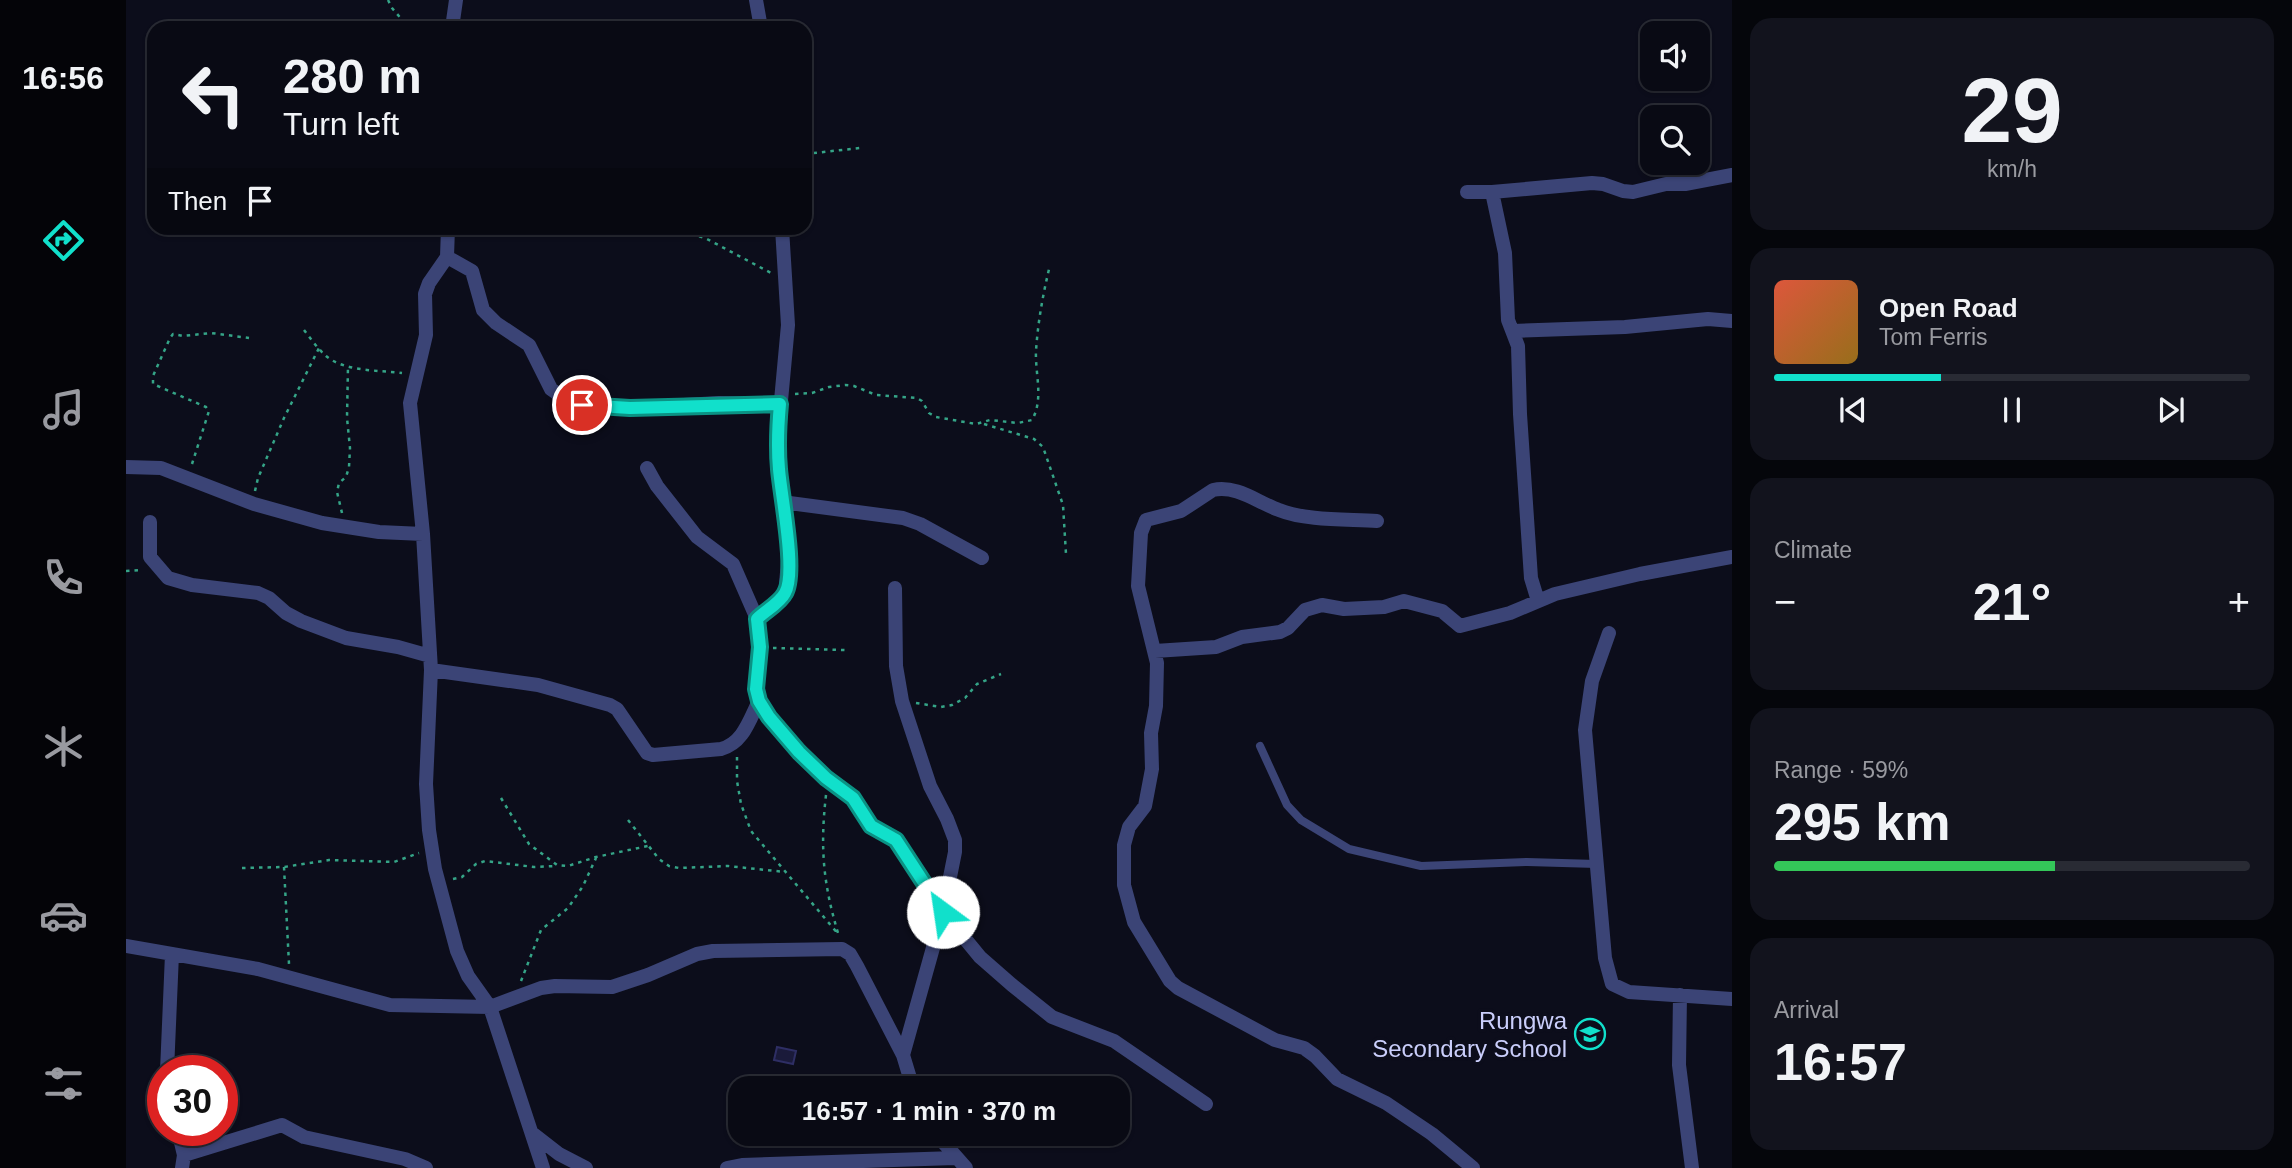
<!DOCTYPE html>
<meta charset="utf-8">
<style>
body{margin:0;font-family:Helvetica,sans-serif;background:#12131d;color:#f1f3f6;height:100vh;display:flex;flex-direction:column;font-size:26px;white-space:nowrap}
*{box-sizing:border-box;margin:0}
p{font-size:23px;color:#999aa0}
.icon{flex:none;width:38px;height:38px;fill:none;stroke:currentColor;stroke-width:2;stroke-linecap:round;stroke-linejoin:round}
.map{position:relative;flex:1;overflow:hidden}
.side{display:flex;flex-direction:column;gap:18px;padding:18px;background:#05060b;width:560px}
.side>*{flex:none}
.top-card{position:absolute;left:21px;top:21px;width:665px;height:214px;border-radius:21px;box-shadow:0 2px 5px #0004,0 0 0 2px #292b34;background:#090a14;color:#f1f3f6;overflow:hidden}
.controls{position:absolute;left:1514px;top:21px;display:grid;gap:14px}
.controls a{display:grid;place-items:center;width:70px;height:70px;border-radius:14px;background:#090a14;box-shadow:0 2px 5px #0004,0 0 0 2px #292b34;font-size:35px}
.speed{position:absolute;left:21px;top:1055px;display:flex;gap:14px;font-size:35px;font-weight:700;text-align:center}
.speed>*{display:grid;place-content:center;width:91px;height:91px;border-radius:50%;background:#090a14;box-shadow:0 2px 5px #0004,0 0 0 2px #292b34;line-height:1}
.speed .limit{border:10px solid #d22;background:#fff;color:#111}
.pin{position:absolute;display:grid;place-items:center;width:60px;height:60px;color:#fff;margin:-30px;border:4px solid #fff;border-radius:50%;box-shadow:0 2px 7px #0007}
.me{position:absolute;width:77px;margin:-38px;rotate:329deg;stroke-linejoin:round;filter:drop-shadow(0 0 5px #0008)}
.turn{display:flex;align-items:center;gap:24px;height:147px;padding:0 21px;font-size:32px}
.turn .icon{width:91px;height:91px;stroke-width:2.5}
.turn b{display:block;font-size:49px;line-height:60px}
.then{display:flex;align-items:center;height:66px;padding:0 21px;background:#0003;gap:14px;font-size:26px}
.big{font-size:52px;font-weight:600;line-height:1.1}
.side .widget{flex:1;display:flex;flex-direction:column;justify-content:center;gap:10px;min-width:0;padding:0 24px;border-radius:21px;background:#12131d}
.side .dial{align-items:center;gap:0}
.dial b{font-size:91px;line-height:1}
.song{display:flex;align-items:center;gap:21px}
.cover{width:84px;height:84px;border-radius:10px;background:linear-gradient(135deg,hsl(10 70% 55%),hsl(40 70% 35%))}
.played{height:7px;border-radius:4px;background:linear-gradient(90deg,#11e0cb 35%,#292b34 35%)}
.keys{display:flex;justify-content:space-around;direction:ltr}
.heat{display:flex;justify-content:space-between;align-items:center;font-size:38px;direction:ltr}
.charge{height:10px;border-radius:5px;background:linear-gradient(90deg,#34c759 59%,#292b34 0)}
.trip{position:absolute;left:602px;top:1076px;width:402px;height:70px;border-radius:21px;background:#090a14;box-shadow:0 2px 5px #0004,0 0 0 2px #292b34;font-weight:600;line-height:70px;text-align:center}
main{display:flex;flex:1;min-height:0}
.menu{display:flex;flex-direction:column;width:126px;justify-content:space-around;align-items:center;background:#040408;color:#999aa0}
.menu .icon{width:49px;height:49px}
.menu .on{color:#11e0cb}
.menu b{font-size:32px;color:#f1f3f6}
.map>svg:first-child{display:block}
.building{fill:#1a1a3a;stroke:#2e2e64;stroke-width:2}
.lines{fill:none;stroke-linecap:round;stroke-linejoin:round}
.path{stroke:#35a487;stroke-width:2.5;stroke-dasharray:3.5 5;stroke-linecap:butt}
.service{stroke:#3b4476;stroke-width:8}
.minor{stroke:#3b4476;stroke-width:14}
.route-casing{stroke:#0b9284;stroke-width:18}
.route{stroke:#11e0cb;stroke-width:12}
.labels{text-anchor:middle;dominant-baseline:central;stroke-width:7;stroke-linejoin:round;paint-order:stroke}
.poi-label{font-size:24px;fill:#cacefb;stroke:#0c0d1b;text-anchor:end}
</style>
<main>
<nav class="menu">
<b>16:56</b>
<svg class="icon on" aria-label="directions" viewBox="0 0 24 24"><path d="M12 3l9 9-9 9-9-9zM9 14v-3h6M13 9l2 2-2 2"/></svg>
<svg class="icon" aria-label="music" viewBox="0 0 24 24"><path d="M9 18V5l10-2v13"/><circle cx="6" cy="18" r="3"/><circle cx="16" cy="16" r="3"/></svg>
<svg class="icon" aria-label="phone" viewBox="0 0 24 24"><path d="M5 4h4l2 5-3 2q2 4 5 5l2-3 5 2v4C11 20 4 13 5 4z"/></svg>
<svg class="icon" aria-label="climate" viewBox="0 0 24 24"><path d="M12 3v18M4 7l16 10M4 17L20 7"/></svg>
<svg class="icon" aria-label="car" viewBox="0 0 24 24"><path d="M5 17H2v-5l4-1 3-4h7l3 4 3 1v5h-3M9 17h6M6 11h13"/><circle cx="7" cy="17" r="2"/><circle cx="17" cy="17" r="2"/></svg>
<svg class="icon" aria-label="filters" viewBox="0 0 24 24"><path d="M4 7h16M4 17h16"/><circle cx="9" cy="7" r="2"/><circle cx="15" cy="17" r="2"/></svg>
</nav>
<div class="map">
<svg width="1606" height="1168" viewBox="0 0 1606 1168">
<rect width="100%" height="100%" fill="#0c0d1b"/>
<!-- building -->
<path class="building" d="M651 1047 670 1051 667 1064 648 1060Z"/>
<g class="lines">
<!-- path -->
<path class="path" d="M262 0 266 8 283 28
M679 154 734 148
M422 228H424
M549 228 581 239 645 273
M178 330C185 339 192 349 200 356 219 372 253 370 276 373
M669 394 686 393 703 387 719 385 728 386 750 395 791 398 796 401 803 413 810 417 850 424 864 420 892 423 906 420C918 399 909 374 910 351 912 321 917 294 924 265
M858 424 908 439 917 447 937 505 940 554
M66 464 83 411 80 407 27 384V376L44 338 47 334 57 336 85 333 123 338
M129 491 132 478 158 418 193 348
M216 513 211 492 213 483 220 477 223 467 224 448 221 418 222 366
M0 571 15 570
M647 648 719 650
M790 703 815 707 826 705 839 698 851 684 875 674
M611 757V781L615 804 625 831 713 935
M700 795C694 847 697 883 712 933
M375 798 403 844 431 865 442 866 470 857 522 846
M502 820 533 859 543 866 553 868 602 866 659 872
M158 867 163 964
M116 868 158 867 203 860 268 862 293 853
M327 879 336 877 350 864 359 861 408 867 430 866
M395 981 415 930 442 908 457 886 470 858"/>
<!-- service -->
<path class="service" d="M1134 746 1161 805 1175 820 1223 849 1295 866 1401 862 1471 864"/>
<!-- minor -->
<path class="minor" d="M630 0 635 28
M326 28 330 0
M1341 192H1366L1466 183 1477 184 1497 191 1507 192 1540 184H1559L1606 175
M1366 192 1379 253 1382 320 1392 346 1394 414 1405 578 1412 601
M322 228 321 257 303 283 299 294 300 335 284 403 297 534 305 670 300 784 303 830 309 869 331 951 342 976 364 1007 417 1168
M321 257 346 271 357 310 370 323 403 345 425 389 439 399 456 405 504 408 593 403 654 404
M1387 331 1499 327 1582 319 1606 321
M0 467 35 468 128 504 196 523 253 532 297 534
M521 468 531 486 571 537 607 564 631 619 634 647 630 689 633 701 643 717 673 752 700 778 727 798 745 826 770 840 817 912 854 957 886 985 926 1017 988 1041 1080 1104
M656 502 777 518 794 524 856 558
M1251 521C1222 519 1180 521 1153 510 1131 502 1111 485 1087 490L1055 511 1020 520 1015 533 1012 586 1031 663 1030 706 1025 733 1026 769 1019 806 1003 827 998 845V885L1008 922 1044 981 1052 988 1149 1040 1178 1048 1189 1056 1211 1079 1260 1103 1306 1134 1347 1168
M24 522V557L42 578 66 585 132 593 143 598 160 613 175 621 220 638 272 647 304 656
M769 588 770 666 776 701 804 786 821 819 829 840V852L817 912 777 1055
M631 619 659 594 663 551 653 468 652 433 662 325 656 228
M1483 633 1466 681 1459 730 1479 958 1486 984 1503 992 1606 999
M1029 651 1090 647 1116 637 1154 632 1162 628 1179 610 1196 605 1218 609 1258 607 1278 601 1316 611 1334 626 1384 613 1429 594 1514 574 1606 557
M305 670 412 685 484 705 491 709 521 753 527 755 595 749C617 743 623 721 633 701
M0 946 132 969 264 1005 364 1007 415 988 429 986 486 987 522 975 571 954 587 951 716 949 724 954 731 966 777 1055 787 1088
M1554 995 1553 1065 1566 1168
M41 1071 46 954
M52 1130 58 1155 56 1168
M406 1133 433 1154 460 1168
M810 1134 840 1168
M58 1155 156 1125 178 1137 279 1159 300 1168
M601 1168 616 1165 829 1158"/>
</g>
<g class="lines">
<!-- route casing -->
<g class="route-casing">
<path id="route" d="M456 405 504 408 654 404C652 426 651 447 653 469 655 495 671 573 659 593 654 603 639 611 631 619L634 647 630 689 633 701 643 717 673 752 700 778 727 798 745 826 770 840 817 912"/>
</g>
<!-- route -->
<use href="#route" class="route"/>
</g>
<!-- icons -->
<defs>
<g id="school-ring" transform="scale(1.575)"><circle r="9.5" fill="#0c0d1b" stroke="#11e0cb" stroke-width="1.5"/><path d="M0-5L7-2L0 1L-7-2ZM-4 1L0 2.5L4 1V4Q0 6-4 4Z" fill="#11e0cb"/></g>
</defs>
<g fill-rule="evenodd">
<use href="#school-ring" x="1464" y="1034"/>
</g>
<g class="labels">
<!-- poi labels -->
<g class="poi-label">
<text x="1441" y="1020">Rungwa<tspan x="1441" dy="28">Secondary School</tspan></text>
</g>
</g>
</svg>
<div class="controls">
<a><svg class="icon" aria-label="sound" viewBox="0 0 24 24"><path d="M4 9h4l5-4v14l-5-4H4zM17 9q2 3 0 6"/></svg></a>
<a><svg class="icon" aria-label="search" viewBox="0 0 24 24"><circle cx="10" cy="10" r="6"/><path d="M15 15l6 6"/></svg></a>
</div>
<div class="speed"><div class="limit">30</div></div>
<div class="pin" style="left:456px;top:405px;background:#d93025"><svg class="icon" aria-label="arrive" viewBox="0 0 24 24"><path d="M6 21V4h12l-3 4 3 4H6"/></svg></div>
<svg class="me" style="left:817px;top:912px" viewBox="-20 -20 40 40"><circle r="19" fill="#fff"/><path d="M0-13L10 11 0 6-10 11z" fill="#11e0cb"/></svg>
<div class="trip">16:57 · 1 min · 370 m</div>
<div class="top-card">
<div class="turn"><svg class="icon" aria-label="left" viewBox="0 0 24 24"><path d="M17 20v-9H6M10 6l-5 5 5 5"/></svg><div><b>280 m</b>Turn left</div></div>
<div class="then">Then<svg class="icon" aria-label="arrive" viewBox="0 0 24 24"><path d="M6 21V4h12l-3 4 3 4H6"/></svg></div>
</div>
</div>
<section class="side">
<div class="widget dial"><b>29</b><p>km/h</p></div>
<div class="widget">
<div class="song"><i class="cover"></i><div><b>Open Road</b><p>Tom Ferris</p></div></div>
<div class="played"></div>
<div class="keys"><svg class="icon" aria-label="previous" viewBox="0 0 24 24"><path d="M18 5L8 12l10 7zM5 5v14"/></svg><svg class="icon" aria-label="pause" viewBox="0 0 24 24"><path d="M8 5v14M16 5v14"/></svg><svg class="icon" aria-label="next" viewBox="0 0 24 24"><path d="M6 5l10 7-10 7zM19 5v14"/></svg></div>
</div>
<div class="widget"><p>Climate</p>
<div class="heat"><a>−</a><b class="big">21°</b><a>+</a></div>
</div>
<div class="widget"><p>Range · 59%</p><b class="big">295 km</b><div class="charge"></div></div>
<div class="widget"><p>Arrival</p><b class="big">16:57</b></div>
</section>
</main>
